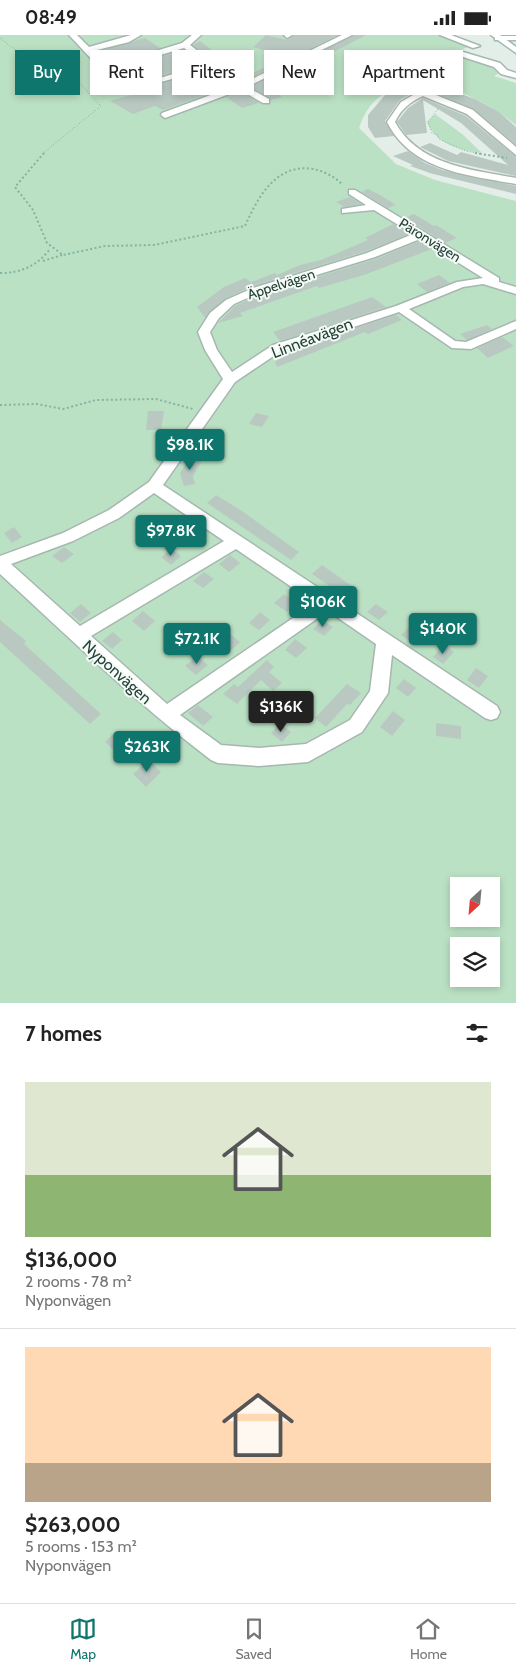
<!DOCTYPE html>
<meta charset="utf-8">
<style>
:root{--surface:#fff;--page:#f2f2f2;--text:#222;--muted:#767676;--line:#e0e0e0;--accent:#0f766e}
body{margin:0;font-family:Cabin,sans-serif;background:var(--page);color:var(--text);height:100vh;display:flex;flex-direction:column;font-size:19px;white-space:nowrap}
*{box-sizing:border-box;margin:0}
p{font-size:16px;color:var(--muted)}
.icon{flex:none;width:28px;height:28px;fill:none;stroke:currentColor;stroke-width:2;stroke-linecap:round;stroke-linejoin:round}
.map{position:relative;height:968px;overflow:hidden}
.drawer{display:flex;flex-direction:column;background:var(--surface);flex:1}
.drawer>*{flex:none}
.guide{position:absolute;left:15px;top:15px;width:486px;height:45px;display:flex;gap:10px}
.needle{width:32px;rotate:206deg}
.tools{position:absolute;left:450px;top:842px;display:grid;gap:10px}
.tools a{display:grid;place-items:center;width:50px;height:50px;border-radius:0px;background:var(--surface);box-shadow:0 2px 8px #0003;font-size:25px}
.price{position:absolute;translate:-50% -42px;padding:0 11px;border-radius:5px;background:var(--accent);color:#fff;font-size:16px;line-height:32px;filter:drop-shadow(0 1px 2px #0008)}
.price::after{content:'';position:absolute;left:50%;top:30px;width:15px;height:11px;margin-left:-8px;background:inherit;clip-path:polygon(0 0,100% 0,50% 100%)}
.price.selected{background:#222;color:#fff}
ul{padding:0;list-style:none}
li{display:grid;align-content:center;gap:10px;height:265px;padding:0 25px}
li+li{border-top:1px solid var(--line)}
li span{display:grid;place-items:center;height:155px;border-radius:0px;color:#555}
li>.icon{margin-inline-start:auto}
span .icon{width:90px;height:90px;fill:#fffc;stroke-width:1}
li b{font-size:21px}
h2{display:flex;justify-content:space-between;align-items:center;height:60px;padding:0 25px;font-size:21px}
.pill{padding:0 18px;border-radius:0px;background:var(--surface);box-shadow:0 2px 8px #0003;font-size:18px;line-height:45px}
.pill.selected{background:var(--accent);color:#fff}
.status{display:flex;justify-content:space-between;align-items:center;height:35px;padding:0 25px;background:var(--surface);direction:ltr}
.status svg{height:14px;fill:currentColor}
.menu{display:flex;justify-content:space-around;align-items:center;height:70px;border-top:1px solid var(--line);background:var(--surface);font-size:14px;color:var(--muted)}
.menu a{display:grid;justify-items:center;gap:2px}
.menu .selected{color:var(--accent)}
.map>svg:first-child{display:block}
.green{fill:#bbe1c4;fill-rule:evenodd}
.building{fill:#b9c9c2}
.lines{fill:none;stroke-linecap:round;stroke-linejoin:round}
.street-casing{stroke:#a6b7b0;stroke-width:3}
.secondary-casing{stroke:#a1bbb1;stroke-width:3}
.path-far1{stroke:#82b4a2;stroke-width:1;stroke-dasharray:1 2;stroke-linecap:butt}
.path{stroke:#82b4a2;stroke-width:2;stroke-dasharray:2 2.5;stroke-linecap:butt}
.street{fill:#fff;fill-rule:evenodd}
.secondary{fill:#fff;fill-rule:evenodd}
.labels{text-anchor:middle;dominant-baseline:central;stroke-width:4;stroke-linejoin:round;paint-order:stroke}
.far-street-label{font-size:14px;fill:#224137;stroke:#f5faf7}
.street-label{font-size:16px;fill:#224137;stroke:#f5faf7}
</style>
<div class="status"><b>08:49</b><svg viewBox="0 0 49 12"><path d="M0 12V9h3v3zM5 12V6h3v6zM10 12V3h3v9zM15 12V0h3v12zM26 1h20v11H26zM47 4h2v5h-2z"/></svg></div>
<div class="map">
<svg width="516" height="968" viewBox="0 0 516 968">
<rect width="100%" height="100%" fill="#e4eee9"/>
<g class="green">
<path d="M0,0H446L473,9L456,18L493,32L501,37L494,41L516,48V90C492,71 469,59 440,50L430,56L412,47C383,57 370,63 359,93L396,129L435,145L516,166V968H0ZM459,851H491V884H459ZM459,911H491V944H459Z"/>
<path d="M435,79L462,99L482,118C460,116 436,109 427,87Z"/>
</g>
<g class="building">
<path d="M266,0L287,5L294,0H338L242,47L193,10L200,6L245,41L286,23L253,12Z"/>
<path d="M354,0H366L268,52L282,62L271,65L251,52Z"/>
<path d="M145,3L160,13L108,29L97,17Z"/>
<path d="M184,15L201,28L130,50L114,36Z"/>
<path d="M210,35L231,50L163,75L155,71L133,79L110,66L138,58L136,56Z"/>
<path d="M396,42L433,56L442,52L475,64L499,77L516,92V110L474,74L426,54H419L400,65L385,86L394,101L375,103L368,92V80L385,60L401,53L393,48Z"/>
<path d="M240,57L259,68L242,73L226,62Z"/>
<path d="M423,63L466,81L516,122V141L448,126L420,112L430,108L457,120L461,117L508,130L461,88L423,65L427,98L406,100L397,87L408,73Z"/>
<path d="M408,116L425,128L442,135L516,151V159L433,139L410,131L413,130L393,121Z"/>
<path d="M368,154L380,160L396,170L388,173L362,157Z"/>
<path d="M350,162L361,169L344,172L336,167Z"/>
<path d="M414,179L434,191L436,190L457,203L445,208L405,183Z"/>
<path d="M393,189L409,199L366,216L252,251L225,264L205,283L197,272L224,252L245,243L251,247L275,238L277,240L300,230L321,225L368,205L365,203Z"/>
<path d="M420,206L432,214L364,240L319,253L317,251L240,278L243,281L218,288L235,271L262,259L376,224Z"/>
<path d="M439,240L450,248L427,257L417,249Z"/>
<path d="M372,262L386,272L280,306L273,297Z"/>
<path d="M396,280L402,285L368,299L365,297L277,332L275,327L298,312Z"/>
<path d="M487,290L492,294L467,305L460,299Z"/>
<path d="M502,302L514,311L488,323L477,313Z"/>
<path d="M148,376H164L161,395H146Z"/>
<path d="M256,378L269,381L262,392L249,389Z"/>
<path d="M191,421L203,424L193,441L195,449L184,451L180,438Z"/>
<path d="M216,460L242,476L299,517L291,525L207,468Z"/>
<path d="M14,492L22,502L12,508L4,498Z"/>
<path d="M64,512L74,519L62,528L52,521Z"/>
<path d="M172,514L181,521L171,530L161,522Z"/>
<path d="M230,520L240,528L229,537L219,529Z"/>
<path d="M322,530L359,556L350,565L341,559L312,539Z"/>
<path d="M204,537L214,544L203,553L193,546Z"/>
<path d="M284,559L296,568L287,577L274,568Z"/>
<path d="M81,569L91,578L80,587L70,578Z"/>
<path d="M376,569L388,577L379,585L367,577Z"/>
<path d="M143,576L155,586L144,596L132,586Z"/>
<path d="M260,577L270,585L259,595L249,588Z"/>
<path d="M0,585L26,606L24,609L101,679L90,689L0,607Z"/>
<path d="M322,585L333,592L324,601L313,594Z"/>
<path d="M410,591L421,599L413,608L401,600Z"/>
<path d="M113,597L122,605L112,614L102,606Z"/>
<path d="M229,598L240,607L229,617L218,608Z"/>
<path d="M295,604L307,613L296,623L285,615Z"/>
<path d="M444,610L454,617L443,629L433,622Z"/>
<path d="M197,621L208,630L196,640L185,631Z"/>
<path d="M267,625L274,632L269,637L282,648L273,656L261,645L237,669L223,659L234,649L238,652Z"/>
<path d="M476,633L488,641L479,653L467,645Z"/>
<path d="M404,644L416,653L408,662L396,653Z"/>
<path d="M347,649L361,658L350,670L347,669L326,692L315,683Z"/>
<path d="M198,670L213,682L203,691L188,678Z"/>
<path d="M393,676L405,685L392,701L380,692Z"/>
<path d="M280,688L291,697L282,707L271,698Z"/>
<path d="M436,688L461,691V704L436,701Z"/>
<path d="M115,697L127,708L117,718L105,707Z"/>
<path d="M149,725L161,737L146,752L133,739Z"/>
</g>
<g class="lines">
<defs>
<g id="street">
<path d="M69,0H77L89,12L131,0H141L129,7L93,16L107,31L182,8L192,0H201L190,10L242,49L342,0H352L247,52L269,64V68H263L240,55L165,83L161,80L162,78L235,51L210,33L123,58ZM184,13L205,29L128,53L110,35Z"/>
<path d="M284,0H292L287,3Z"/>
<path d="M440,0H451L480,11L473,13Z"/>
<path d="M498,1H516V5H495V1Z"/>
<path d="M463,17L500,28L507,35L516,38V43L501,39L494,32L460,21V17Z"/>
<path d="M420,56H426L473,75L516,112V120L467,79L423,61C410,67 401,74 395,87C418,130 472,135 516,143V149C467,140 412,136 387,87L401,67Z"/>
<path d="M349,155H355L499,243V247L516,252V259L483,249L463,252L409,274L455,306L466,307L516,286V294L471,314L452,313L399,277L281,316L235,347L163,450L497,671L500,677L497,683L491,685L485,683L392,620L388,658L362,697L308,727L259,731L218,728L211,725C136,668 69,602 0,539V521L63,498L109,475L149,447L223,344L205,315L198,297L210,278L226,265L253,253L367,218L413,199L374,175L342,178V174L366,170L349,159ZM420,204L483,243L457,247L396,271L273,310L232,337L217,315L210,297L219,283L234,269L261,257L375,222ZM154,458L224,506L80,591L11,529L73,506L119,483ZM236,514L315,568L167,669L91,601ZM328,576L376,609L370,656L350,685L306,709L259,713L221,710L180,680Z"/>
</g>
<path id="secondary" d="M491,0H500L516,12V18Z"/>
</defs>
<use href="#street" class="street-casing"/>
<use href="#secondary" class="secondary-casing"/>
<g class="path-far1">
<path d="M0,3L22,20L46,25L66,33L101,71L42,119"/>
<path d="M436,52L451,40L434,29L441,23L452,21"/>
<path d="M438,74L428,87L432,98L438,100L439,104L466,116L482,119"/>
</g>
<g class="path">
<path d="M44,118L15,152L33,175L47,208L63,220L105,211L154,210L245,191C258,162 276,128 313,134C324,136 335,142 343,150"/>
<path d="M475,118L507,123"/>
<path d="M43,226L62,220"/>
<path d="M0,238C21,238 37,231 50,214"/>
<path d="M0,370L37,369L63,374L96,365L156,364L193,374"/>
</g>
<use href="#street" class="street"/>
<use href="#secondary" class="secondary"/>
</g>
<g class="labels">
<g class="far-street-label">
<text transform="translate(430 205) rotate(32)">Päronvägen</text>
<text transform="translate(281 249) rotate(-18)">Äppelvägen</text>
</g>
<g class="street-label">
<text transform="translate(312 303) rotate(-21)">Linnéavägen</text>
<text transform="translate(117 637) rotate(42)">Nyponvägen</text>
</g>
</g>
</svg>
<div class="tools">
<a><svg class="needle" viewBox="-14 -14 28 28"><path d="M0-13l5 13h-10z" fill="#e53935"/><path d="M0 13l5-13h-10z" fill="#767676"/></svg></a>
<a><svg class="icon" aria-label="layers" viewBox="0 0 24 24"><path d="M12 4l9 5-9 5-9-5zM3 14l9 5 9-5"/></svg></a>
</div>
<b class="price" style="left:190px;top:436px">$98.1K</b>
<b class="price" style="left:171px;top:522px">$97.8K</b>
<b class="price" style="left:323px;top:593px">$106K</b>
<b class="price" style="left:443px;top:620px">$140K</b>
<b class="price" style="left:197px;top:630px">$72.1K</b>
<b class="price selected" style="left:281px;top:698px">$136K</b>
<b class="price" style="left:147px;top:738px">$263K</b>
<div class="guide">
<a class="pill selected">Buy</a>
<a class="pill">Rent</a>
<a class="pill">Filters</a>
<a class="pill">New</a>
<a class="pill">Apartment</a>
</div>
</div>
<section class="drawer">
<h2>7 homes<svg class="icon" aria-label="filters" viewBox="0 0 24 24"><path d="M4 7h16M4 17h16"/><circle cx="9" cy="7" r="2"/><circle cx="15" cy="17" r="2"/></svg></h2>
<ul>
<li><span style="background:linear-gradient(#dfe7d0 60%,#8fb573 0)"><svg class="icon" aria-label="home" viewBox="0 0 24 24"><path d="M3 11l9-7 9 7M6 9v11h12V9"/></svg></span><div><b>$136,000</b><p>2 rooms · 78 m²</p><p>Nyponvägen</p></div></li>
<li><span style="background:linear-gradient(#ffd9b3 75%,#b9a48a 0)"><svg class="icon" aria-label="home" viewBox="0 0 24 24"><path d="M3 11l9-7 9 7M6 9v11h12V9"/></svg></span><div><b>$263,000</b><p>5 rooms · 153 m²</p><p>Nyponvägen</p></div></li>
</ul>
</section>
<nav class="menu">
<a class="selected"><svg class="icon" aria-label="map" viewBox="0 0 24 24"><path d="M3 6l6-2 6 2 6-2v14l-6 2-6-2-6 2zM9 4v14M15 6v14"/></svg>Map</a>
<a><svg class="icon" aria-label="saved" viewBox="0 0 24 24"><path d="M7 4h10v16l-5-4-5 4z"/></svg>Saved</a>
<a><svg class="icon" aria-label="home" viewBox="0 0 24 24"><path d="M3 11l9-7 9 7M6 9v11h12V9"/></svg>Home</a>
</nav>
